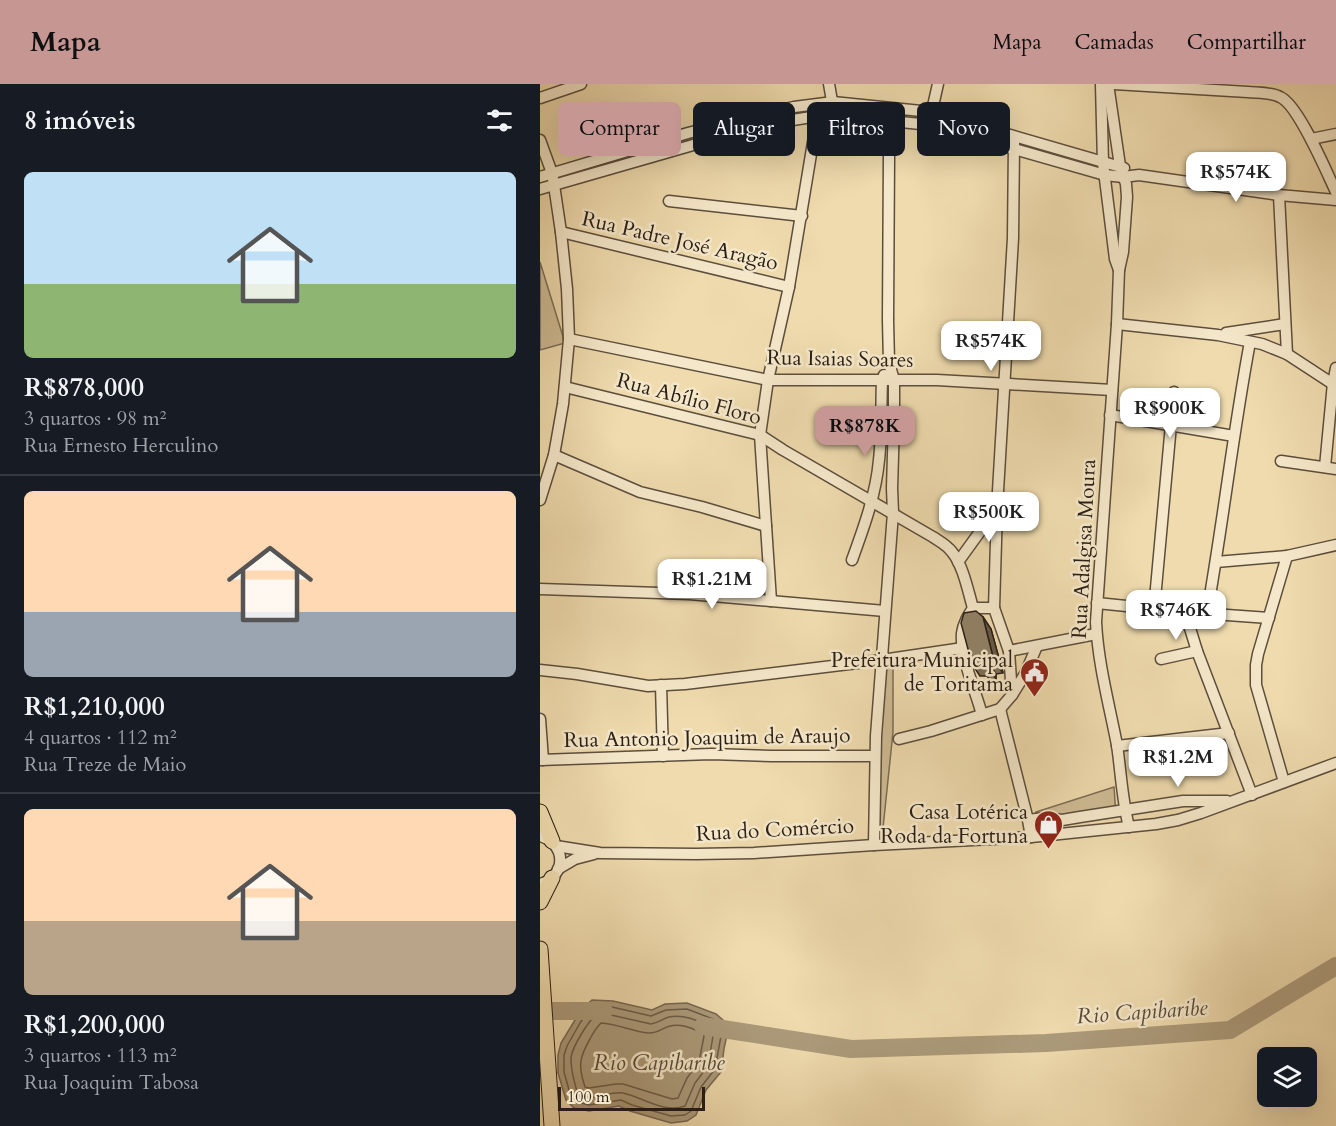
<!DOCTYPE html>
<html lang="pt">
<meta charset="utf-8">
<style>
:root{--surface:#171b24;--page:#20242c;--text:#f1f3f6;--muted:#9ea1a6;--line:#363941;--accent:#c59692}
body{margin:0;font-family:Cardo,serif;background:var(--page);color:var(--text);height:100vh;display:flex;flex-direction:column;font-size:22px;white-space:nowrap}
*{box-sizing:border-box;margin:0}
p{font-size:20px;color:var(--muted)}
.icon{flex:none;width:33px;height:33px;fill:none;stroke:currentColor;stroke-width:2;stroke-linecap:round;stroke-linejoin:round}
.map{position:relative;flex:1;overflow:hidden}
.details{display:flex;flex-direction:column;background:var(--surface);width:540px}
.details>*{flex:none}
.banner{position:absolute;left:18px;top:18px;width:570px;height:54px;display:flex;gap:12px}
.controls{position:absolute;left:717px;top:963px;display:grid;gap:12px}
.controls a{display:grid;place-items:center;width:60px;height:60px;border-radius:9px;background:var(--surface);box-shadow:0 6px 24px #0002;font-size:30px}
.scale{position:absolute;left:18px;bottom:15px;width:147px;box-sizing:border-box;padding-left:6px;border:3px solid #2b1f17;border-top:0;font-size:16px;line-height:21px;white-space:nowrap;color:#2b1f17;-webkit-text-stroke:4px #f5e8ca;paint-order:stroke}
.price{position:absolute;translate:-50% -51px;padding:0 14px;border-radius:12px;background:#fff;color:#222;font-size:20px;line-height:39px;filter:drop-shadow(0 2px 3px #0008)}
.price::after{content:'';position:absolute;left:50%;top:36px;width:18px;height:14px;margin-left:-9px;background:inherit;clip-path:polygon(0 0,100% 0,50% 100%)}
.price.active{background:var(--accent);color:#111}
ul{padding:0;list-style:none}
li{display:grid;align-content:center;gap:12px;height:318px;padding:0 24px}
li+li{border-top:2px solid var(--line)}
li span{display:grid;place-items:center;height:186px;border-radius:9px;color:#555}
li>.icon{margin-inline-start:auto}
span .icon{width:108px;height:108px;fill:#fffc;stroke-width:1}
li b{font-size:26px}
h2{display:flex;justify-content:space-between;align-items:center;height:72px;padding:0 24px;font-size:26px}
.pill{padding:0 21px;border-radius:9px;background:var(--surface);box-shadow:0 6px 24px #0002;font-size:21px;line-height:54px}
.pill.active{background:var(--accent);color:#111}
header{display:flex;align-items:center;gap:36px;box-sizing:border-box;height:84px;padding:0 30px;background:var(--accent);color:#111}
header strong{font-size:28px}
nav{display:flex;gap:33px;margin-inline-start:auto;font-size:21px}
main{display:flex;flex:1;min-height:0}
.map>svg:first-child{display:block}
.green{fill:#cebb94;stroke:#7c6d56;stroke-width:1.5}
.water{fill:#ac9b7b;stroke:#786953;stroke-width:1.5}
.lines{fill:none;stroke-linecap:round;stroke-linejoin:round}
.shore{stroke:#6c5d49;stroke-width:1.5}
.river{stroke:#ac9b7b;stroke-width:18}
.minor-casing{stroke:#5c4e3d;stroke-width:13}
.highway-casing{stroke:#2b1f17;stroke-width:17}
.minor{stroke:#f5e8ca;stroke-width:10}
.highway{stroke:#efdbae;stroke-width:15}
.wall{fill:#7d6f58;stroke:#2b1f17;stroke-width:1.5}
.shaded-wall{fill:#665a47;stroke:#2b1f17;stroke-width:1.5}
.building{fill:#918166;stroke:#2b1f17;stroke-width:1.5}
.labels{text-anchor:middle;dominant-baseline:central;stroke-width:5;stroke-linejoin:round;paint-order:stroke}
.street-label{font-size:21px;fill:#2b1f17;stroke:#f5e8ca}
.poi-label{font-size:21px;fill:#2b1f17;stroke:#f5e8ca;text-anchor:end}
.water-label{font-size:22px;font-style:italic;fill:#584a3a;stroke:#f5e8ca}
</style>
<header>
<strong>Mapa</strong>
<nav><a>Mapa</a><a>Camadas</a><a>Compartilhar</a></nav>
</header>
<main>
<section class="details">
<h2>8 imóveis<svg class="icon" aria-label="filters" viewBox="0 0 24 24"><path d="M4 7h16M4 17h16"/><circle cx="9" cy="7" r="2"/><circle cx="15" cy="17" r="2"/></svg></h2>
<ul>
<li><span style="background:linear-gradient(#bfe0f5 60%,#8fb573 0)"><svg class="icon" aria-label="home" viewBox="0 0 24 24"><path d="M3 11l9-7 9 7M6 9v11h12V9"/></svg></span><div><b>R$878,000</b><p>3 quartos · 98 m²</p><p>Rua Ernesto Herculino</p></div></li>
<li><span style="background:linear-gradient(#ffd9b3 65%,#9aa5b1 0)"><svg class="icon" aria-label="home" viewBox="0 0 24 24"><path d="M3 11l9-7 9 7M6 9v11h12V9"/></svg></span><div><b>R$1,210,000</b><p>4 quartos · 112 m²</p><p>Rua Treze de Maio</p></div></li>
<li><span style="background:linear-gradient(#ffd9b3 60%,#b9a48a 0)"><svg class="icon" aria-label="home" viewBox="0 0 24 24"><path d="M3 11l9-7 9 7M6 9v11h12V9"/></svg></span><div><b>R$1,200,000</b><p>3 quartos · 113 m²</p><p>Rua Joaquim Tabosa</p></div></li>
</ul>
</section>
<div class="map">
<svg width="796" height="1042" viewBox="0 0 796 1042">
<rect width="100%" height="100%" fill="#efdbae"/>
<filter id="stains"><feTurbulence type="fractalNoise" baseFrequency=".00333" numOctaves="4"/><feColorMatrix values="0 0 0 0 .2 0 0 0 0 .09 0 0 0 0 .02 0 0 0 .5 -.17"/></filter>
<radialGradient id="worn" r=".72"><stop offset=".6" stop-color="#630" stop-opacity="0"/><stop offset="1" stop-color="#630" stop-opacity=".3"/></radialGradient>
<g class="green">
<path d="M0,178L25,259L0,266Z"/>
<path d="M353,582V648L343,744H332L336,586Z"/>
<path d="M574,703L576,732L500,743L496,728Z"/>
</g>
<path class="water" d="M52,916L73,917L112,926L125,920L147,919L176,930L183,936L187,951L184,965L181,988L166,1006L156,1031L147,1037L131,1039L90,1027L79,1022L49,1027L34,1024L26,1016L18,989V971L21,959L35,936L42,925Z"/>
<g class="lines">
<g class="shore">
<path d="M55,923H72L111,932L126,926L147,925L173,935L177,939L181,952L175,985L161,1003L151,1027L145,1031L131,1032L92,1021L81,1016L49,1021L37,1018L31,1013L24,988V971L27,962L40,939L47,929Z"/>
<path d="M57,930L71,931L111,940C118,939 122,935 129,933C142,930 159,936 170,943L173,952L168,982L155,999L145,1022C125,1030 102,1013 83,1009C71,1006 46,1020 38,1009C36,1006 35,1000 34,996C32,989 31,981 31,973C33,962 48,937 57,930Z"/>
<path d="M61,939C77,940 92,947 108,949C117,950 122,944 130,942C142,939 153,945 163,949L164,952L159,978L147,994L138,1014L132,1015L83,1000H76L49,1004L45,1003C38,982 39,974 50,955C53,949 56,944 61,939Z"/>
</g>
<g class="river">
<path d="M0,927H64"/>
<path d="M163,942L311,965L506,959L690,946L796,882"/>
</g>
<defs>
<g id="minor">
<path d="M289,0L293,23"/>
<path d="M561,0L563,79L575,175L579,186"/>
<path d="M568,0L580,82L586,100L587,113L583,168L579,186L577,240L556,538C558,579 569,620 577,661C581,688 582,716 589,743"/>
<path d="M574,0L708,8C718,9 731,8 740,13C758,20 787,89 796,108"/>
<path d="M0,14L41,0"/>
<path d="M390,35L398,0"/>
<path d="M771,55L796,50"/>
<path d="M0,56L12,89L14,101L21,148L27,205L29,255L23,320L14,371L0,416"/>
<path d="M0,93L148,49L225,29L254,23L293,18L391,28L584,84"/>
<path d="M0,105L174,55L240,38L278,32H303L390,41L565,91L583,93L599,91L739,111L796,116"/>
<path d="M739,111L747,270"/>
<path d="M129,117L262,132"/>
<path d="M21,148L249,203"/>
<path d="M577,240L678,251L722,260L747,270L796,302"/>
<path d="M686,249L745,240"/>
<path d="M29,255L228,296H397L572,306"/>
<path d="M25,303L220,351L243,366L393,453C399,457 407,461 412,468C423,481 428,507 433,524C428,532 423,540 422,549C420,574 436,607 442,631"/>
<path d="M570,331L694,352"/>
<path d="M14,371L100,408L162,423L226,442"/>
<path d="M741,377L796,385"/>
<path d="M785,383L793,299L796,284"/>
<path d="M312,476C324,443 336,410 339,376C342,349 341,323 342,296L344,291"/>
<path d="M418,478L457,424"/>
<path d="M676,478L747,472L796,461"/>
<path d="M0,505L149,510L345,527"/>
<path d="M231,517L220,351L228,296L249,203L278,28"/>
<path d="M557,519L645,528L729,534"/>
<path d="M433,524H454L469,567L472,611"/>
<path d="M454,524L457,424L473,154L474,59"/>
<path d="M614,526L634,308"/>
<path d="M645,528L657,567L712,711"/>
<path d="M667,529C683,439 693,348 710,258"/>
<path d="M469,567L556,550"/>
<path d="M621,575L657,567"/>
<path d="M0,586L37,590L108,602L145,600L342,576L423,564"/>
<path d="M121,601L123,672"/>
<path d="M460,625L488,736L491,753"/>
<path d="M0,635L3,676"/>
<path d="M359,655L391,647L460,625L472,611L485,590L497,562"/>
<path d="M577,662L689,649"/>
<path d="M0,676L171,670L232,672H335"/>
<path d="M744,698L716,601V581L718,570L747,472"/>
<path d="M488,736L504,734L522,736L540,733L643,717H687"/>
<path d="M0,752C27,760 27,792 0,800"/>
<path d="M334,761L336,652L353,429L352,404L354,338V296L349,279L348,236L349,70L352,38"/>
<path d="M16,762L60,769L156,770L214,769L334,761L491,753L616,740L638,736L661,729L796,679"/>
<path d="M18,785L35,775L54,770"/>
</g>
<g id="highway">
<path d="M0,728L12,757"/>
<path d="M0,818L12,794"/>
<path d="M0,865L12,1042"/>
</g>
</defs>
<use href="#minor" class="minor-casing"/>
<use href="#highway" class="highway-casing"/>
<use href="#minor" class="minor"/>
<use href="#highway" class="highway"/>
</g>
<path class="wall" d="M443,533L451,545L463,589L456,590V595L451,597L447,592H440L432,580Z"/>
<g class="shaded-wall">
<path d="M443,533L451,545L463,589L454,577Z"/>
<path d="M448,578L456,590V595L447,583Z"/>
</g>
<path class="building" d="M436,527L443,533L454,577L448,578L447,583L442,585L439,580H432L421,539L424,529Z"/>
<defs>
<symbol id="civic-pin" viewBox="-11 -11 22 30"><path d="M0 17L-7.5 6A9.5 9.5 0 1 1 7.5 6Z" fill="#8f2418" stroke="#f5e8ca"/><path d="M-.6-6.5H3V-4.5H.6V-3L4-1V1h2V6H-6V1h2V-1L-.6-3ZM-1.2 2.5V6h2.4V2.5Z" fill="#fff"/></symbol>
<symbol id="shop-pin" viewBox="-11 -11 22 30"><path d="M0 17L-7.5 6A9.5 9.5 0 1 1 7.5 6Z" fill="#8f2418" stroke="#f5e8ca"/><path d="M-5-2.5h2.3a2.7 3.5 0 0 1 5.4 0H5L5.5 6h-11ZM-1.5-2.5h3a1.5 2.3 0 0 0-3 0Z" fill="#fff"/></symbol>
</defs>
<g fill-rule="evenodd">
<use href="#civic-pin" x="478" y="572" width="33" height="45"/>
<use href="#shop-pin" x="492" y="724" width="33" height="45"/>
</g>
<g class="labels">
<g class="street-label">
<text transform="translate(140 157) rotate(13)">Rua Padre José Aragão</text>
<text transform="translate(300 275) rotate(1)">Rua Isaias Soares</text>
<text transform="translate(149 315) rotate(15)">Rua Abílio Floro</text>
<text transform="translate(544 465) rotate(-87)">Rua Adalgisa Moura</text>
<text transform="translate(167 654) rotate(-1)">Rua Antonio Joaquim de Araujo</text>
<text transform="translate(235 746) rotate(-3)">Rua do Comércio</text>
</g>
<g class="poi-label">
<text x="473" y="576">Prefeitura Municipal<tspan x="473" dy="24">de Toritama</tspan></text>
<text x="488" y="728">Casa Lotérica<tspan x="488" dy="24">Roda da Fortuna</tspan></text>
</g>
<g class="water-label">
<text transform="translate(602 928) rotate(-4)">Rio Capibaribe</text>
<text x="119" y="979">Rio Capibaribe</text>
</g>
</g>
<rect width="100%" height="100%" filter="url(#stains)"/>
<rect width="100%" height="100%" fill="url(#worn)"/>
</svg>
<div class="controls">
<a><svg class="icon" aria-label="layers" viewBox="0 0 24 24"><path d="M12 4l9 5-9 5-9-5zM3 14l9 5 9-5"/></svg></a>
</div>
<div class="scale">100 m</div>
<b class="price" style="left:696px;top:119px">R$574K</b>
<b class="price" style="left:451px;top:288px">R$574K</b>
<b class="price" style="left:630px;top:355px">R$900K</b>
<b class="price active" style="left:325px;top:373px">R$878K</b>
<b class="price" style="left:449px;top:459px">R$500K</b>
<b class="price" style="left:172px;top:526px">R$1.21M</b>
<b class="price" style="left:636px;top:557px">R$746K</b>
<b class="price" style="left:638px;top:704px">R$1.2M</b>
<div class="banner">
<a class="pill active">Comprar</a>
<a class="pill">Alugar</a>
<a class="pill">Filtros</a>
<a class="pill">Novo</a>
</div>
</div>
</main>
